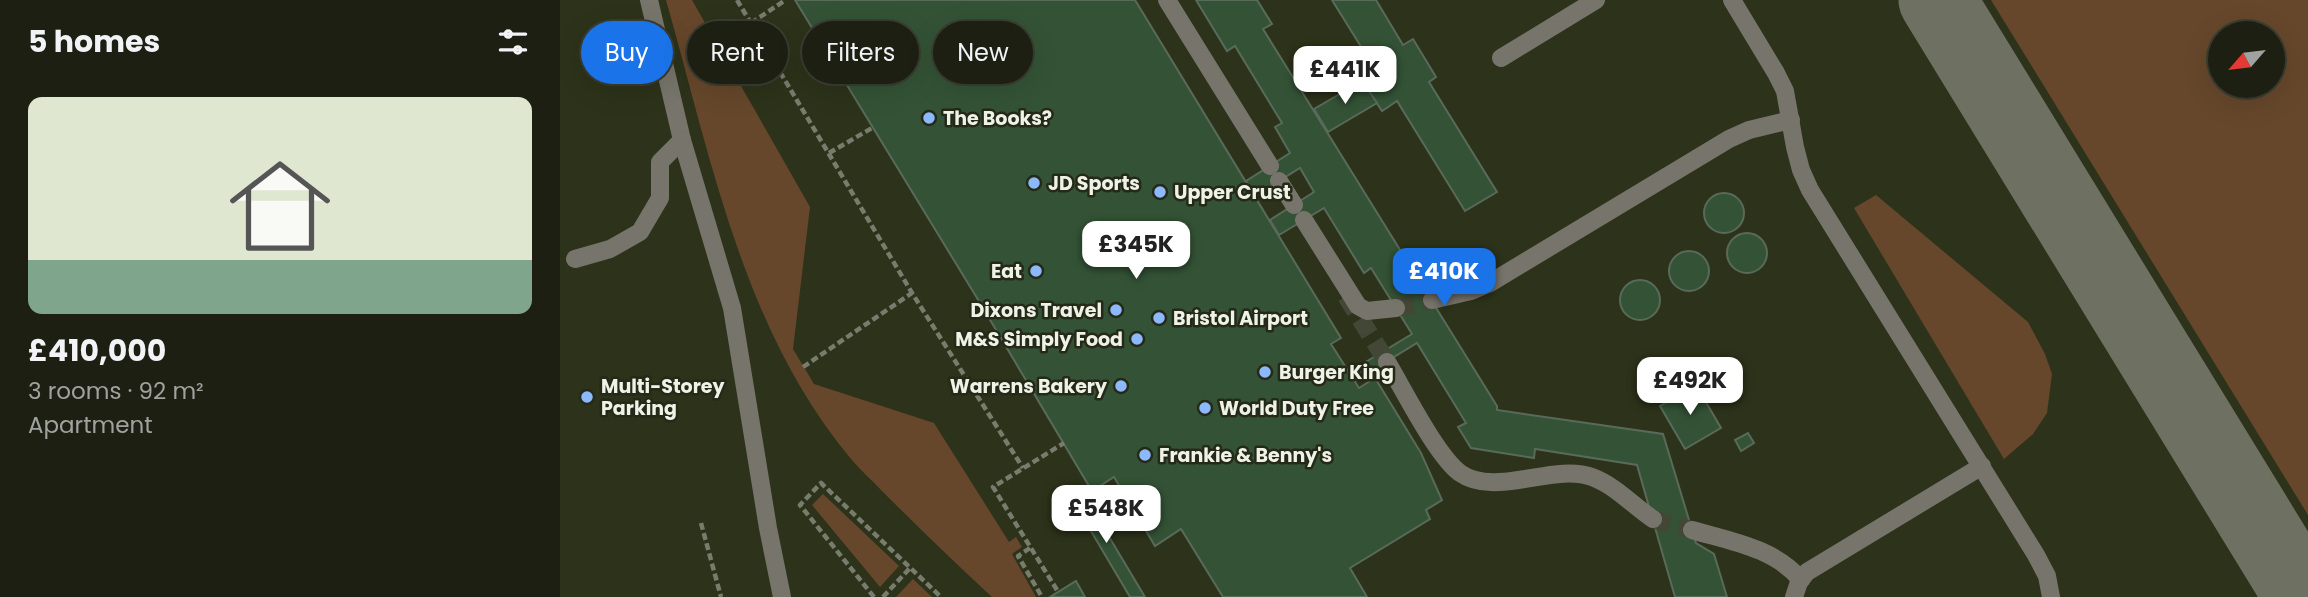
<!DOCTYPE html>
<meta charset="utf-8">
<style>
:root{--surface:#1c1f11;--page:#25271a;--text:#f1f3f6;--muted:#a0a29f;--line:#3a3d31;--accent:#1a73e8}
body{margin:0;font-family:Poppins,sans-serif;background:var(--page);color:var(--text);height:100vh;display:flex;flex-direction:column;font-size:26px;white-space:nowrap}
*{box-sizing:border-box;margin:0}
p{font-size:23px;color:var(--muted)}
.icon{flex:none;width:38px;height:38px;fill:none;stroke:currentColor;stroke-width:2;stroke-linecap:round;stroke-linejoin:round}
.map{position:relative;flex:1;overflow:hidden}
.details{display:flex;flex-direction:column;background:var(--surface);width:560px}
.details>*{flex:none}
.banner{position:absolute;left:21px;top:21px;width:665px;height:63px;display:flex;gap:14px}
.needle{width:46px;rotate:242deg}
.tools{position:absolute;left:1648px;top:21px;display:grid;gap:14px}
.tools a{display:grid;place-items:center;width:77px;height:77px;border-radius:50%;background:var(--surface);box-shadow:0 7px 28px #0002,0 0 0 2px var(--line);font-size:35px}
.price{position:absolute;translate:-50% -60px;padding:0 16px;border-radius:14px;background:#fff;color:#222;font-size:23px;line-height:46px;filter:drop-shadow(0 2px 4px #0008)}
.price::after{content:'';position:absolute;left:50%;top:42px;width:21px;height:16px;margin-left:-10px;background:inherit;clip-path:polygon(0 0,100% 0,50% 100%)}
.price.on{background:var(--accent);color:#fff}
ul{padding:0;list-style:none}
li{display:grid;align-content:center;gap:14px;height:371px;padding:0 28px}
li span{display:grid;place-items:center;height:217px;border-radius:14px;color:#555}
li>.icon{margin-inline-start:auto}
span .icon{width:126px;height:126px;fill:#fffc;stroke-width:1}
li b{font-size:30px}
h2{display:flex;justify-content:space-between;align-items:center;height:84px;padding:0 28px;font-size:30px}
.chip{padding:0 24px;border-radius:32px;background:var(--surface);box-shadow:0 7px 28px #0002,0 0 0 2px var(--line);font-size:24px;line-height:63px}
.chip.on{background:var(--accent);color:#fff}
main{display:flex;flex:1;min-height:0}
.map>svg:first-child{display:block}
.built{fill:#2d321a;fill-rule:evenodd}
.green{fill:#66472b;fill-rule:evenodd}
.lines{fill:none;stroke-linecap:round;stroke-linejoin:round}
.taxiway{stroke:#6e7162;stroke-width:77}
.building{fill:#345336;stroke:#596a5a;stroke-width:2}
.minor-tunnel{stroke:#434736;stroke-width:18;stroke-dasharray:18 9;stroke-linecap:butt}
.path{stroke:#787c6c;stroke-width:4.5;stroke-dasharray:7 3.5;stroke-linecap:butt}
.minor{stroke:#77746b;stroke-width:18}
.poi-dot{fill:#8cb9fc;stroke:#252917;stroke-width:2.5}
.labels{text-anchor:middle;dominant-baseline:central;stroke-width:5;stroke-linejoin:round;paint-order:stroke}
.poi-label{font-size:19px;font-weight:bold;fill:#eff2e6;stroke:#252917;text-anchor:start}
</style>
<main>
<section class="details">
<h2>5 homes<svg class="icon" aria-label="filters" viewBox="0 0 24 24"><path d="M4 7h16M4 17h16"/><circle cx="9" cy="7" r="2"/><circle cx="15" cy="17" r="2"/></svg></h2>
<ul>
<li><span style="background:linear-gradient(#dfe7d0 75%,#7fa58c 0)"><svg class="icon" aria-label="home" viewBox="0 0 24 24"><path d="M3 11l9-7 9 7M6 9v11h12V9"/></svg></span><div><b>£410,000</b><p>3 rooms · 92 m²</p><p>Apartment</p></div></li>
</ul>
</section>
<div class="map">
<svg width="1748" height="597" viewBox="0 0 1748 597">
<rect width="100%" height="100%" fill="#252917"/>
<path class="built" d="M0,0H1748V597H0ZM1661,33H1713V86H1661Z"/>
<g class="green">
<path d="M106,0H132L250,207L233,349L254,384L374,423L449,542L456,537L462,547L452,554L476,597H432C394,562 357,526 321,490C312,480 300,470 291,459C183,330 151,158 106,0Z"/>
<path d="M1431,0H1748V515ZM1661,33H1713V86H1661Z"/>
<path d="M1316,195L1468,322L1485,354L1492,374L1487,413L1473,434L1444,459L1294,208Z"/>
<path d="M263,494L339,566L320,587L252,505Z"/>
<path d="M353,579L372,597H336Z"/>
</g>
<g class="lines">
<path class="taxiway" d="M1377,0L1743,597"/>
</g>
<g class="building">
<path d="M235,0H575L781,338L771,344L799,388L815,378L861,453L882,500L866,510L870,519L790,568L807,597H663L621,529L595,546L554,477L532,491L417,298Z"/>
<path d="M636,0H697L712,24L703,29L937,406V410L1103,434L1136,543L1154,554L1167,597H1115L1077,465L975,449L974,458L911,448L898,427L906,423L857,343L795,381L789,372L852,334L811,268L804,273L764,208L719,235L710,220L754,192L740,168L695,196L686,181L730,153L715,127L722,123L675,46L667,51Z"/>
<path d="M772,0H816L843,45L853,39L876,77L869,82L937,192L905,211L837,101L822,111L799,76L813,66Z"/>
<path d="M802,81L817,103L768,132L754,109Z"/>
<circle cx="1164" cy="213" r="20"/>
<circle cx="1187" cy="253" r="20"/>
<circle cx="1129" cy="271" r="20"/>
<circle cx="1080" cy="300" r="20"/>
<path d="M1136,385L1161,428L1125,449L1100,406Z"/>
<path d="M1188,433L1194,443L1181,451L1175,440Z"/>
<path d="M519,488L545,530L585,597H570L509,494Z"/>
<path d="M516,581L525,597H490Z"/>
</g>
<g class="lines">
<g class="minor-tunnel">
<path d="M786,296L827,362"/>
<path d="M836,308L872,300"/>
<path d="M1093,519L1132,530"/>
</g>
<g class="path">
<path d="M177,0L352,293L463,468"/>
<path d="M191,23L224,1"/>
<path d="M269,153L312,128"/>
<path d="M243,367L352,293"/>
<path d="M141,523L161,597"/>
<path d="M545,530L574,511"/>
<path d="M470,548L458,556L482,597"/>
<path d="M497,590L433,487L504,443"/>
<path d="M314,597L240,505L261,483L381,597"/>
<path d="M323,597L350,568"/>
</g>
<g class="minor">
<path d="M89,0L122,140L172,308L208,528L222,597"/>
<path d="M607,0L710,166"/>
<path d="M1172,0L1216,73L1225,91L1235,147L1241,170L1250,190L1476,555L1487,576L1491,597"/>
<path d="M941,58L1036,0"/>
<path d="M719,181L734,205"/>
<path d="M744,220L798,306L807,311L836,308"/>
<path d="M15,259L50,249L80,232L100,198V162L122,140"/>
<path d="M872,300L911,291L930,283L1169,139L1189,130L1231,120"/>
<path d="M827,362C844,390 876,455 900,473C935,498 993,463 1032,477C1056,486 1072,505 1093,519"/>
<path d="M1132,530C1169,541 1215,548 1241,580"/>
<path d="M1234,597L1239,582L1247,572L1422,466"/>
</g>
</g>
<g class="poi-dot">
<circle cx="369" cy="118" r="7"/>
<circle cx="474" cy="183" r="7"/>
<circle cx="600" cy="192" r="7"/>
<circle cx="476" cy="271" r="7"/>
<circle cx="556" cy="310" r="7"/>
<circle cx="599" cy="318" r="7"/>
<circle cx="577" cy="339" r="7"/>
<circle cx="705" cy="372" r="7"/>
<circle cx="561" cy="386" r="7"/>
<circle cx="27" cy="397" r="7"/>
<circle cx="645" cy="408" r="7"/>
<circle cx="585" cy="455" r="7"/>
</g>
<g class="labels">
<g class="poi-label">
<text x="383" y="118">The Books?</text>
<text x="488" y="183">JD Sports</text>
<text x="614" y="192">Upper Crust</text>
<text x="462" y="271" text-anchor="end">Eat</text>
<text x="542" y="310" text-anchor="end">Dixons Travel</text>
<text x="613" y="318">Bristol Airport</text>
<text x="563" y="339" text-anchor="end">M&amp;S Simply Food</text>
<text x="719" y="372">Burger King</text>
<text x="41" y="386">Multi-Storey<tspan x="41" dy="22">Parking</tspan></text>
<text x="547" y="386" text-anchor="end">Warrens Bakery</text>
<text x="659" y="408">World Duty Free</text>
<text x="599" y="455">Frankie &amp; Benny's</text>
</g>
</g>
</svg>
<div class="tools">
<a><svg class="needle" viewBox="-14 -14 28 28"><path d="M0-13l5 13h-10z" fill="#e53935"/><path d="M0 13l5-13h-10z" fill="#a0a29f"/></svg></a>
</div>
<b class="price" style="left:785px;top:106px">£441K</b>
<b class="price" style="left:576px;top:281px">£345K</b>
<b class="price on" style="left:884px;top:308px">£410K</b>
<b class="price" style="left:1130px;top:417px">£492K</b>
<b class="price" style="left:546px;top:545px">£548K</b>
<div class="banner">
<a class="chip on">Buy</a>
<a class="chip">Rent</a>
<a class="chip">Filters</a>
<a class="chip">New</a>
</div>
</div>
</main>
